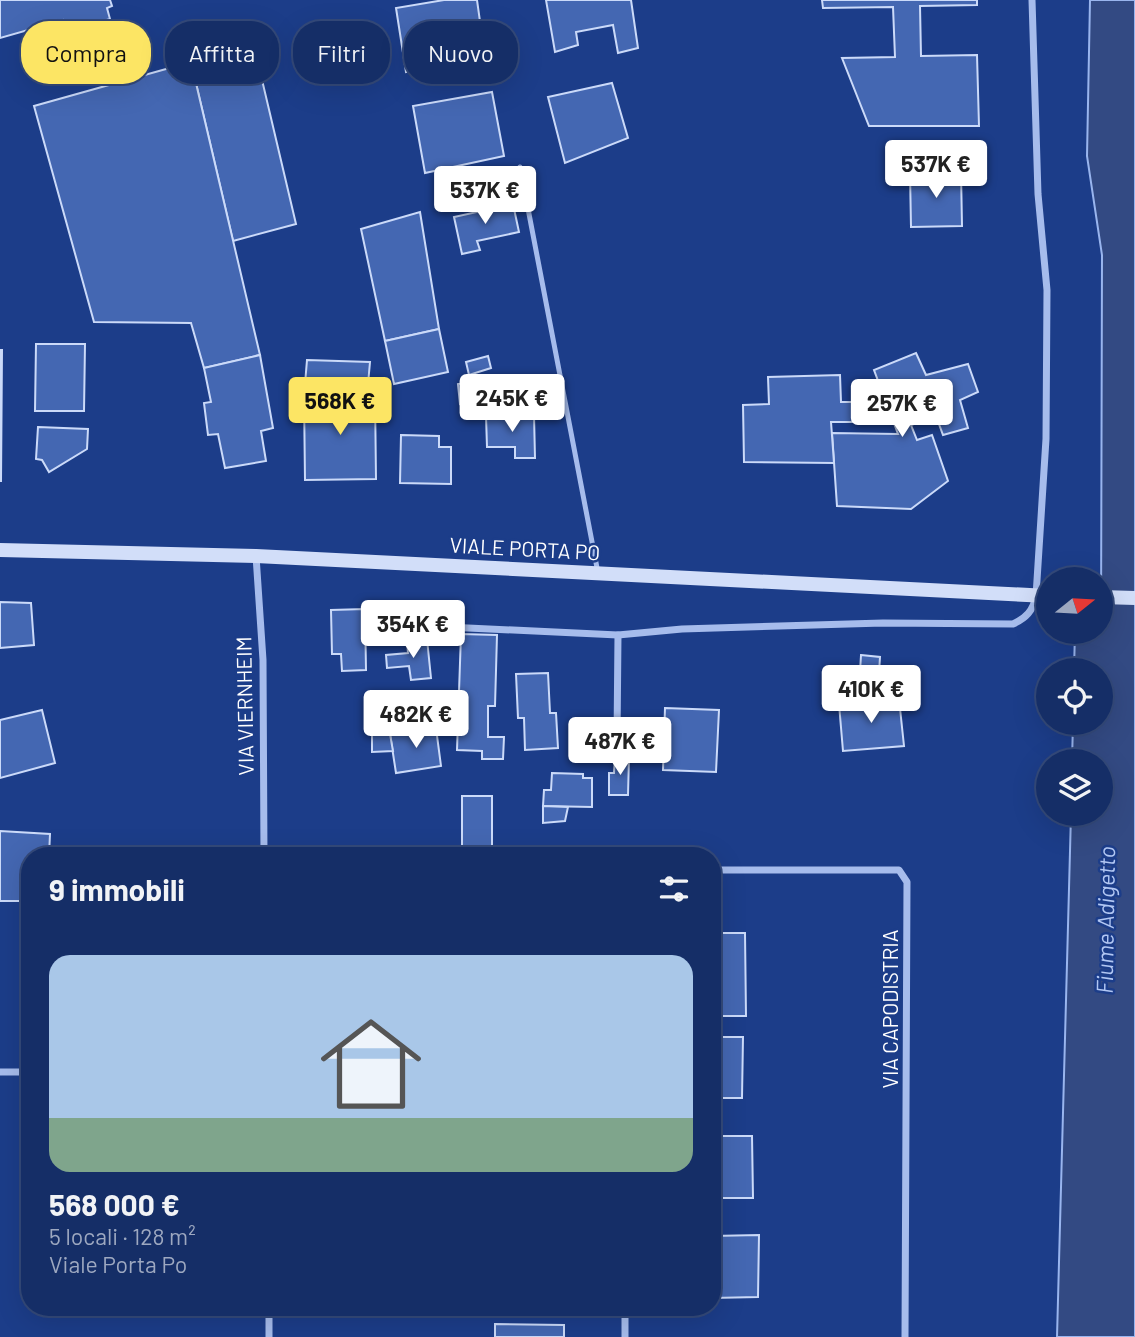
<!DOCTYPE html>
<html lang="it">
<meta charset="utf-8">
<style>
:root{--surface:#152e67;--page:#223a70;--text:#f1f3f6;--muted:#9da8c0;--line:#344a7b;--accent:#fce564}
body{margin:0;font-family:Barlow,sans-serif;background:var(--page);color:var(--text);height:100vh;display:flex;flex-direction:column;font-size:26px;white-space:nowrap}
*{box-sizing:border-box;margin:0}
p{font-size:23px;color:var(--muted)}
.icon{flex:none;width:38px;height:38px;fill:none;stroke:currentColor;stroke-width:2;stroke-linecap:round;stroke-linejoin:round}
.map{position:relative;flex:1;overflow:hidden}
.panel{position:absolute;left:21px;top:847px;width:700px;height:469px;display:flex;flex-direction:column;background:var(--surface);border-radius:28px;box-shadow:0 7px 28px #0002,0 0 0 2px var(--line)}
.panel>*{flex:none}
.guide{position:absolute;left:21px;top:21px;width:700px;height:63px;display:flex;gap:14px}
.needle{width:46px;rotate:72deg}
.tools{position:absolute;left:1036px;top:567px;display:grid;gap:14px}
.tools a{display:grid;place-items:center;width:77px;height:77px;border-radius:50%;background:var(--surface);box-shadow:0 7px 28px #0002,0 0 0 2px var(--line);font-size:35px}
.price{position:absolute;translate:-50% -60px;padding:0 16px;border-radius:7px;background:#fff;color:#222;font-size:23px;line-height:46px;filter:drop-shadow(0 2px 4px #0008)}
.price::after{content:'';position:absolute;left:50%;top:42px;width:21px;height:16px;margin-left:-10px;background:inherit;clip-path:polygon(0 0,100% 0,50% 100%)}
.price.active{background:var(--accent);color:#111}
ul{padding:0;list-style:none}
li{display:grid;align-content:center;gap:14px;height:371px;padding:0 28px}
li span{display:grid;place-items:center;height:217px;border-radius:21px;color:#555}
li>.icon{margin-inline-start:auto}
span .icon{width:126px;height:126px;fill:#fffc;stroke-width:1}
li b{font-size:30px}
h2{display:flex;justify-content:space-between;align-items:center;height:84px;padding:0 28px;font-size:30px}
.tag{padding:0 24px;border-radius:28px;background:var(--surface);box-shadow:0 7px 28px #0002,0 0 0 2px var(--line);font-size:24px;line-height:63px}
.tag.active{background:var(--accent);color:#111}
.map>svg:first-child{display:block}
.water{fill:#334a83;stroke:#99b5ee;stroke-width:2}
.building{fill:#4467b2;stroke:#cbdaf9;stroke-width:2}
.lines{fill:none;stroke-linecap:round;stroke-linejoin:round}
.service{stroke:#a6bcec;stroke-width:5}
.minor{stroke:#a6bcec;stroke-width:7}
.secondary{stroke:#d2def9;stroke-width:14}
.labels{text-anchor:middle;dominant-baseline:central;stroke-width:5;stroke-linejoin:round;paint-order:stroke}
.street-label{font-size:21px;fill:#fff;stroke:#1c3d89}
.water-label{font-size:23px;font-style:italic;fill:#b2c7f3;stroke:#1c3d89}
</style>
<div class="map">
<svg width="1135" height="1337" viewBox="0 0 1135 1337">
<rect width="100%" height="100%" fill="#1c3d89"/>
<path class="water" d="M1090,0H1135V1337H1057L1071,814H1101V761H1072L1073,723H1101V670H1074L1075,632H1101L1102,255L1087,156Z"/>
<g class="building">
<path d="M0,0H110L112,6L107,8L110,19L66,32L63,20L0,38Z"/>
<path d="M444,0H477L485,57L406,72L396,8Z"/>
<path d="M546,0H631L638,48L618,53L613,25L576,32L578,45L555,52Z"/>
<path d="M822,0H977V5L920,6L921,56L977,55L979,126H869L842,58L895,57L893,7L823,8Z"/>
<path d="M254,46L296,224L233,241L191,62Z"/>
<path d="M191,62L260,355L204,368L191,323L94,322L34,106Z"/>
<path d="M612,83L628,138L565,163L548,97Z"/>
<path d="M492,92L504,156L425,173L413,106Z"/>
<path d="M961,172L962,226L911,227L910,173Z"/>
<path d="M513,204L519,232L477,241L480,250L462,254L454,217Z"/>
<path d="M420,212L439,329L385,341L361,229Z"/>
<path d="M439,329L448,372L394,384L385,341Z"/>
<path d="M36,344H85L84,411H35Z"/>
<path d="M0,350H2L1,481H0Z"/>
<path d="M916,353L926,375L968,364L978,392L960,400L968,428L943,435L936,416L911,425L917,440L932,435L948,481L911,509L837,506L832,433L898,434L874,370Z"/>
<path d="M260,355L273,428L261,431L266,461L225,468L218,434L208,435L204,403L211,402L204,368Z"/>
<path d="M488,356L491,368L469,375L466,362Z"/>
<path d="M307,360L370,362L367,395L304,396Z"/>
<path d="M840,375L841,402H853V422H831L834,463L744,462L743,405L769,404L768,377Z"/>
<path d="M487,380L490,400L460,404L458,384Z"/>
<path d="M375,394L376,479L305,480L304,396Z"/>
<path d="M534,415L535,458H515V447H487L486,416Z"/>
<path d="M38,427L88,429L87,449L49,472L42,460L36,459Z"/>
<path d="M401,435L439,436V447H451V484L400,483Z"/>
<path d="M0,602L31,603L34,645L0,648Z"/>
<path d="M365,609L366,670L342,671L341,654H332L331,610Z"/>
<path d="M461,634L497,635L495,706H488V737H504L503,759H482V751L457,750Z"/>
<path d="M427,639L431,678L411,680L409,666L387,668L386,655L408,653L407,641Z"/>
<path d="M861,655L880,657L879,673L860,672Z"/>
<path d="M548,673L550,713H556L558,748L525,750L524,718H518L516,674Z"/>
<path d="M899,699L904,746L843,751L839,704Z"/>
<path d="M665,708L719,710L716,772L663,770Z"/>
<path d="M42,710L55,763L0,778V720Z"/>
<path d="M436,728L441,766L396,773L390,734Z"/>
<path d="M390,734L393,751L372,752V735Z"/>
<path d="M615,756L629,757L628,795H609V773H614Z"/>
<path d="M552,773L583,774V778H592V807L543,806L544,790H551Z"/>
<rect x="462" y="796" width="30" height="54"/>
<path d="M543,806L568,807L565,821L543,823Z"/>
<path d="M0,831L50,834L49,856H30V901H0Z"/>
<path d="M712,933H745L746,1016H712Z"/>
<path d="M712,1037H743L742,1098H712Z"/>
<path d="M712,1136H752L753,1198H712Z"/>
<path d="M759,1235L758,1297L712,1298V1236Z"/>
<path d="M495,1324L564,1325V1337H495Z"/>
</g>
<g class="lines">
<path class="service" d="M520,167L598,573"/>
<g class="minor">
<path d="M256,556L263,660L264,856"/>
<path d="M447,627L618,635L682,629L883,623L1013,624C1026,618 1033,611 1036,596L1046,439L1047,290L1038,194L1032,0"/>
<path d="M617,739L618,635"/>
<path d="M712,870H899L907,882L905,1337"/>
<path d="M0,1072H30"/>
<path d="M269,1307V1337"/>
<path d="M625,1307V1337"/>
</g>
<g class="secondary">
<path d="M0,550L256,556L1048,596"/>
<path d="M1101,597L1135,598"/>
</g>
</g>
<g class="labels">
<g class="street-label">
<text transform="translate(525 548) rotate(3)">VIALE PORTA PO</text>
<text transform="translate(244 706) rotate(-91)">VIA VIERNHEIM</text>
<text transform="translate(889 1009) rotate(-90)">VIA CAPODISTRIA</text>
</g>
<g class="water-label">
<text transform="translate(1105 920) rotate(-89)">Fiume Adigetto</text>
</g>
</g>
</svg>
<div class="tools">
<a><svg class="needle" viewBox="-14 -14 28 28"><path d="M0-13l5 13h-10z" fill="#e53935"/><path d="M0 13l5-13h-10z" fill="#9da8c0"/></svg></a>
<a><svg class="icon" aria-label="locate" viewBox="0 0 24 24"><circle cx="12" cy="12" r="6"/><path d="M12 2v4M12 18v4M2 12h4M18 12h4"/></svg></a>
<a><svg class="icon" aria-label="layers" viewBox="0 0 24 24"><path d="M12 4l9 5-9 5-9-5zM3 14l9 5 9-5"/></svg></a>
</div>
<b class="price" style="left:936px;top:200px">537K €</b>
<b class="price" style="left:485px;top:226px">537K €</b>
<b class="price" style="left:512px;top:434px">245K €</b>
<b class="price active" style="left:340px;top:437px">568K €</b>
<b class="price" style="left:902px;top:439px">257K €</b>
<b class="price" style="left:413px;top:660px">354K €</b>
<b class="price" style="left:871px;top:725px">410K €</b>
<b class="price" style="left:416px;top:750px">482K €</b>
<b class="price" style="left:620px;top:777px">487K €</b>
<div class="guide">
<a class="tag active">Compra</a>
<a class="tag">Affitta</a>
<a class="tag">Filtri</a>
<a class="tag">Nuovo</a>
</div>
<section class="panel">
<h2>9 immobili<svg class="icon" aria-label="filters" viewBox="0 0 24 24"><path d="M4 7h16M4 17h16"/><circle cx="9" cy="7" r="2"/><circle cx="15" cy="17" r="2"/></svg></h2>
<ul>
<li><span style="background:linear-gradient(#a9c7e8 75%,#7fa58c 0)"><svg class="icon" aria-label="home" viewBox="0 0 24 24"><path d="M3 11l9-7 9 7M6 9v11h12V9"/></svg></span><div><b>568 000 €</b><p>5 locali · 128 m²</p><p>Viale Porta Po</p></div></li>
</ul>
</section>
</div>
